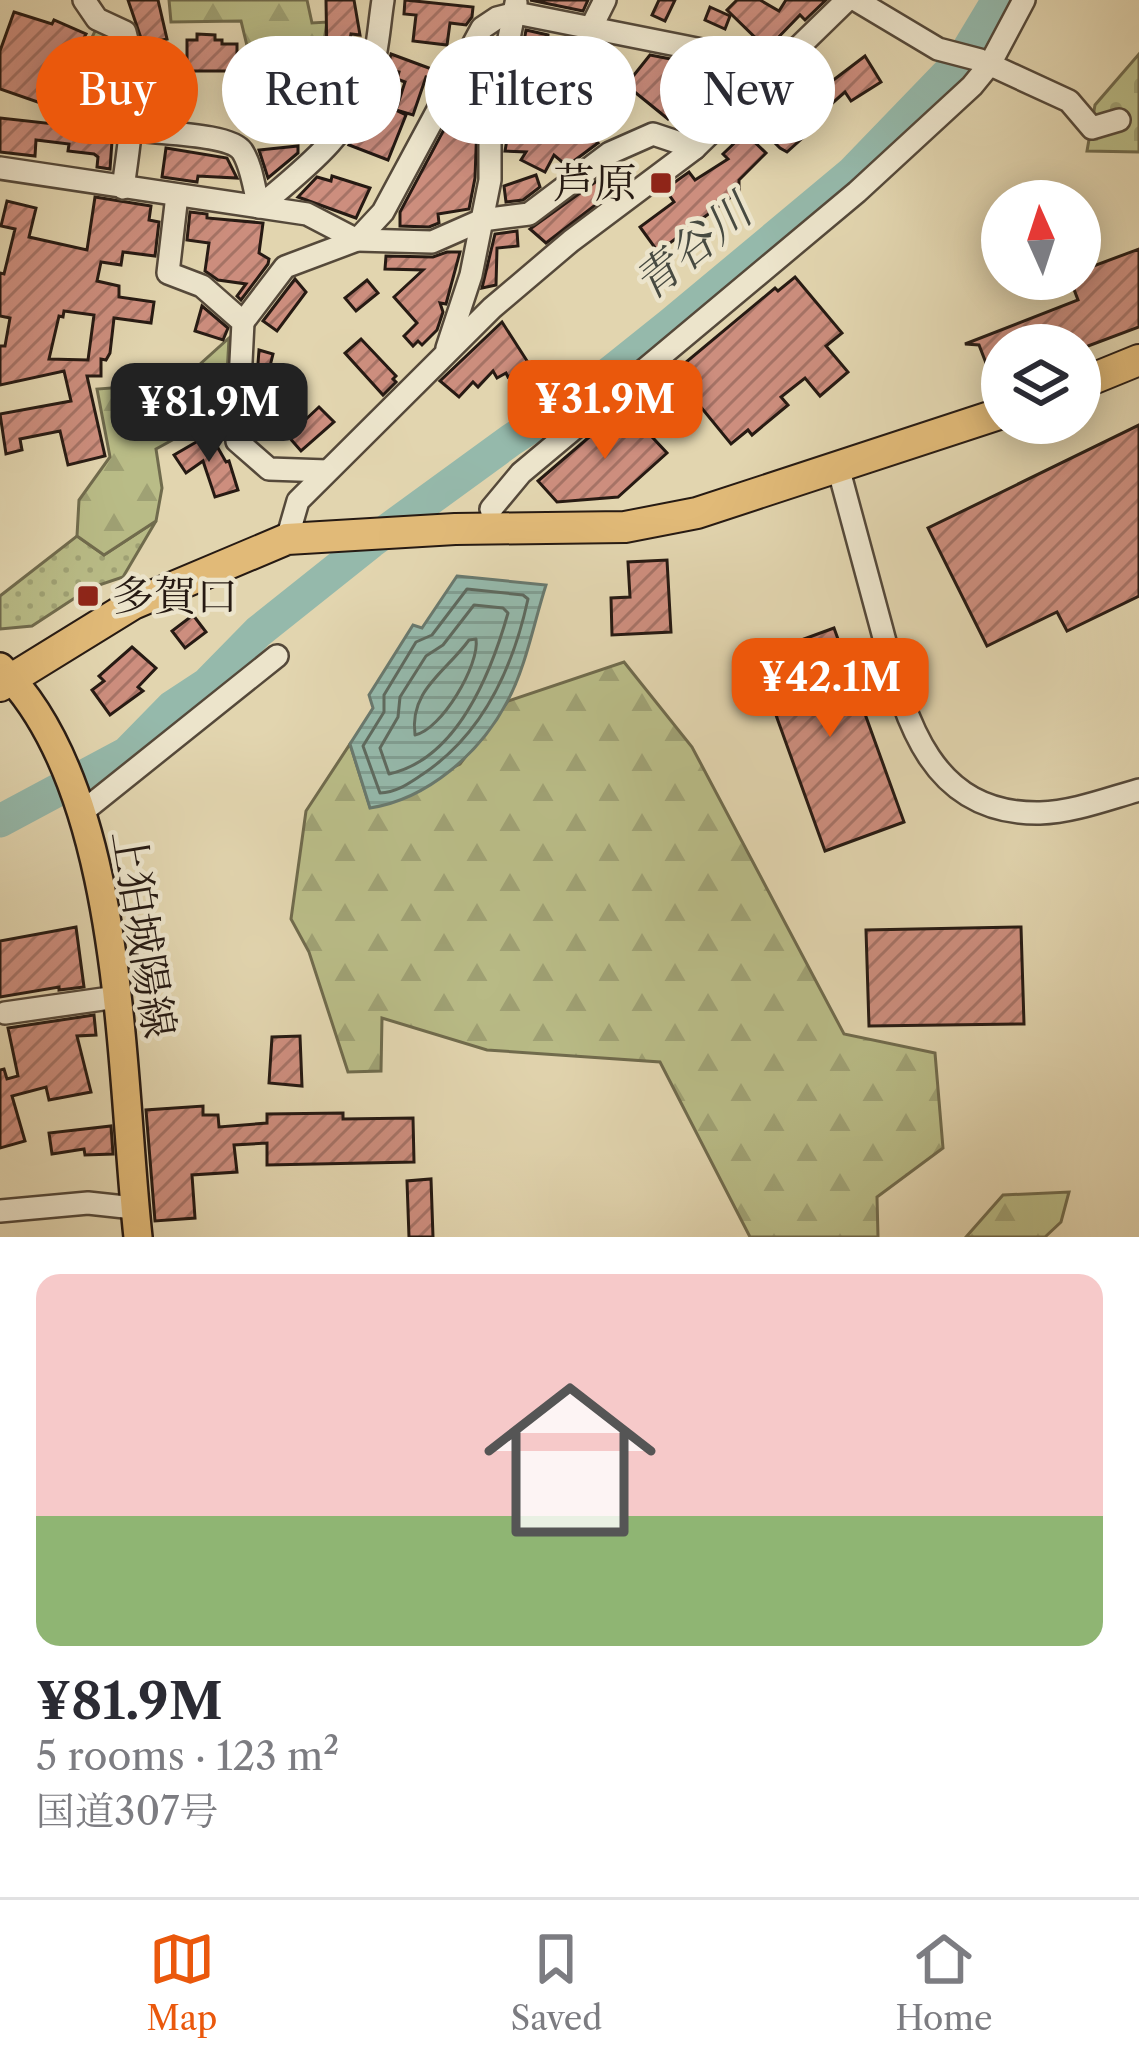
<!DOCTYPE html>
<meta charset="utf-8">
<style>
:root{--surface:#fff;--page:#f2f2f3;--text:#2b2b33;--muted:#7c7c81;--line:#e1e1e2;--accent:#ea580c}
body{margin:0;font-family:"Libre Caslon Text","Noto Serif JP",serif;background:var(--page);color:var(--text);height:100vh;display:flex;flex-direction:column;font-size:45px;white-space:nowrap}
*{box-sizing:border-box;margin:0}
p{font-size:39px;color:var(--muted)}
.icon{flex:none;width:66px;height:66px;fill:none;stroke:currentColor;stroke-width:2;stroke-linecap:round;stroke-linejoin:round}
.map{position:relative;height:1237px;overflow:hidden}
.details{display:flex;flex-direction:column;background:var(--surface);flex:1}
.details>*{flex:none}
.hud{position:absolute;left:36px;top:36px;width:1068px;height:108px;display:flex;gap:24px}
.needle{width:78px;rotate:357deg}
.fabs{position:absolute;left:981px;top:180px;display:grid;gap:24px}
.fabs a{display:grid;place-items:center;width:120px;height:120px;border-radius:50%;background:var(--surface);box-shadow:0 6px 30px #0003;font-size:60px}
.price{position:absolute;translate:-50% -102px;padding:0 27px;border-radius:24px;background:var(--accent);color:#fff;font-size:39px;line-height:78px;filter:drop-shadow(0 3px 6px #0008)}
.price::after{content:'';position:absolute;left:50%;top:72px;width:36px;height:27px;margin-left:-18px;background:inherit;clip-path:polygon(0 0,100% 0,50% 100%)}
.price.on{background:#222;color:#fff}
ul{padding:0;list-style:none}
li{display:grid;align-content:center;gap:24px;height:636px;padding:0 36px}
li+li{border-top:3px solid var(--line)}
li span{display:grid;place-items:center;height:372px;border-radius:24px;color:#555}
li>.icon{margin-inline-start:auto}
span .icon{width:216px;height:216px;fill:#fffc;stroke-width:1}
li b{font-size:51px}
.pill{padding:0 42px;border-radius:54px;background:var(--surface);box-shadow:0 6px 30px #0003;font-size:42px;line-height:108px}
.pill.on{background:var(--accent);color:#fff}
.tab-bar{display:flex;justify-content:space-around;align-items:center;height:168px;border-top:3px solid var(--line);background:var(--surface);font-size:33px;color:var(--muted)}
.tab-bar a{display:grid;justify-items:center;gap:6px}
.tab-bar .on{color:var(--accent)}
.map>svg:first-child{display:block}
.green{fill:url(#green-dots);stroke:#706b4d;stroke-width:3}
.forest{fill:url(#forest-firs);stroke:#706b4d;stroke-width:3}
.cemetery{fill:url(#cemetery-stones);stroke:#706b4d;stroke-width:3}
.water{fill:url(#water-rules);stroke:#69796e;stroke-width:3}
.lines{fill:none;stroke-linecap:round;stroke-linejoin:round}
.shore{stroke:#5e6a5f;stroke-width:3}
.river{stroke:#95b9ab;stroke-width:33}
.building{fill:url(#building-hatch);stroke:#261a13;stroke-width:3;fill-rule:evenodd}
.minor-casing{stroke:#55493a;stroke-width:26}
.major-casing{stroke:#261a13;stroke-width:32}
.highway-casing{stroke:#261a13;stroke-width:34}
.minor{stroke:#ece4cb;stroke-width:21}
.major{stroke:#e1ba78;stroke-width:27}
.highway{stroke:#e1ba78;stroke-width:30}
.poi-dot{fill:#8f2418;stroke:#ece4cb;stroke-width:4.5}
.labels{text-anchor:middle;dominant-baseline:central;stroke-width:9;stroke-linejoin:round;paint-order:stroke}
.poi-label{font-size:42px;fill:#261a13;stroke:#ece4cb;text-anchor:end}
.street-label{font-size:42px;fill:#261a13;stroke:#ece4cb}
.water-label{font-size:45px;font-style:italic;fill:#474a41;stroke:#ece4cb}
</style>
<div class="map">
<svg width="1139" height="1237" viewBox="0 0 1139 1237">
<defs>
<pattern id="green-dots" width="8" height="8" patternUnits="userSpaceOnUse" patternTransform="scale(3)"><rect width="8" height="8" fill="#b9bc87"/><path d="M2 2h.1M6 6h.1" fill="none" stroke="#9fa174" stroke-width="1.8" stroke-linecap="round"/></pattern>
<pattern id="forest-firs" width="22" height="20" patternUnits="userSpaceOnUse" patternTransform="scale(3)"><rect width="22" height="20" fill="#b9bc87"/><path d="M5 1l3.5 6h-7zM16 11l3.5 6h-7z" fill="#9fa174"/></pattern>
<pattern id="cemetery-stones" width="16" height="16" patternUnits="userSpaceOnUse" patternTransform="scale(3)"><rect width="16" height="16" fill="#b9bc87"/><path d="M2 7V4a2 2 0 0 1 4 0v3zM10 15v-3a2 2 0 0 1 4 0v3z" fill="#9fa174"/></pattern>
<pattern id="water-rules" width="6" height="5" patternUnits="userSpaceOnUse" patternTransform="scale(3)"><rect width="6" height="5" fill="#95b9ab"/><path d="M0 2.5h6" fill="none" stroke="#809e92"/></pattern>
<pattern id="building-hatch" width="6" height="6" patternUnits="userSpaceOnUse" patternTransform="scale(3)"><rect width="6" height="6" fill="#cd8e7e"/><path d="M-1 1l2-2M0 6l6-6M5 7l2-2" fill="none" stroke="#a67366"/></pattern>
</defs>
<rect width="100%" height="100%" fill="#e2d5af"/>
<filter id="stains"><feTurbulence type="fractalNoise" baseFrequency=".00167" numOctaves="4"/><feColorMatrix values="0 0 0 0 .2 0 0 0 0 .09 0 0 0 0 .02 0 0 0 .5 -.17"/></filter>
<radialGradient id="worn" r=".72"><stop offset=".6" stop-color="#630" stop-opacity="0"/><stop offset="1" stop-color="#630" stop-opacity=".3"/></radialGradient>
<g class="green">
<path d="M96,29L118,37L125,73L81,60Z"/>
<path d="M156,521L123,577L90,588L32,626L0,629V596L77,536L104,555Z"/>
</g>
<g class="forest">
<path d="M169,0H307L312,23L327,22L321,61L248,50L241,21L171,22Z"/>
<path d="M229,338L225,411L156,449L162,488L156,521L104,555L77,536L79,500L110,457L97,389L179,383Z"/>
<path d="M624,662L692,747L844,1034L935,1053L943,1148L877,1197L878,1237H750L660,1062L487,1050L382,1018L381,1071L348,1072L309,952L291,919L306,811L350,744L370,807L460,764L508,701Z"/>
<path d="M1069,1192L1061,1222L1045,1237H966L1003,1195Z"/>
</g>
<path class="cemetery" d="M1139,54V152L1087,151L1095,105Z"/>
<path class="water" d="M457,576L546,585C534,622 526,667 507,702C480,753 428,799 370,808L350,744L373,708L369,695L413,625L422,628Z"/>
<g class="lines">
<g class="shore">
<path d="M467,589L523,595L528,599C513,668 483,734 423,774C409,783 398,792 380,793L363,746L384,712V695L416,642L432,635Z"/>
<path d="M474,605L503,608L508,613C491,673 457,759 389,774L380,748L398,717L400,697L426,656L443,645Z"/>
<path d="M476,639C480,665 441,730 415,735C409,690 446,672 469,640Z"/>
</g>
<path class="river" d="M0,821L127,753L172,707L207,684L258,632L371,542L511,440L591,388L671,324L852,173L963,58L998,0"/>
</g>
<g class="building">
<path d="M128,0H158L167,39L143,44Z"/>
<path d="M326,0H354L360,35L351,34L350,39L362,43L357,66H348V61H327Z"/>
<path d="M405,0L473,7L472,17L466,25L450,23L447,45L413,41L416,15L404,14Z"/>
<path d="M530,0H588L583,11Z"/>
<path d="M659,0H675L665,21L652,15Z"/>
<path d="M737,0H760L779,11L786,0H826L805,20L800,15L767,49L727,10Z"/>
<path d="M710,7L730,16L725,29L705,20Z"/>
<path d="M14,12L52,24L54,20L86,34L73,58L117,71L110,169L97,167L98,157L94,154L68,151L69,144L36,140L35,156L0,152V118L99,129L101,124L0,89V51Z"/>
<path d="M526,30L548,35L547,50L533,52L526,126L588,61L573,52L579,41L604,46L555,131L568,139L594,104L609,117L591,136L598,143L567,166L554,155L545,172L521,160L526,152L505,151Z"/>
<path d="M197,34L215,35V40H222V44H237V71H187V40H197Z"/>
<path d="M391,54L437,71L435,79L426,77L413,115L396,110L405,82L397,79L399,72L387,70Z"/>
<path d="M650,55L686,62L726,97L706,116L689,102L668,119L626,85Z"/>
<path d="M865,56L881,82L851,101L845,92L805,127L809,132L787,152L780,148L771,139L798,114L794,110Z"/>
<path d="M264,61L293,66L289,91L311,90L313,121L293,123V116L254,118Z"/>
<path d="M147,75H175L174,118L147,114Z"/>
<path d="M376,101L406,115L388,160L349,145Z"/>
<path d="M449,120L469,131V122L477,123L475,178L469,209L438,214L439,223L429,227L400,226V212Z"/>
<path d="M745,133L766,153L739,180V191L658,252L640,227L674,202L665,189L689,172L695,180L728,159L723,154Z"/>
<path d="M298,146V153L268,178L259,150Z"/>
<path d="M166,148L227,158L237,178L198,176L197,182L162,177Z"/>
<path d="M612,170L624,183L546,243L530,229Z"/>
<path d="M536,175L540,187L523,200L506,202L504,186Z"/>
<path d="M332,176L370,188L356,218L298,197L317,177L331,181Z"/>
<path d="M95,197L151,206L149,220L159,222L155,256L123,252L121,265L101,262L97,281L119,286V297L154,302L151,323L114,318L110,353L106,360L101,359V376H87L105,456L68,465L60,431L20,439L22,450L6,454L0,414L71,401L64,371L0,385V346H5L10,318L0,316V273L4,274L15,229L1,226L7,201L36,208L29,237L87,250ZM64,311L94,315L88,360L49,359L59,316L63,317Z"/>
<path d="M190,212L207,214V218L263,223L259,253L269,259L268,264L241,300L237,296L246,284L218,280L205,271L209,243L187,240Z"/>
<path d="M517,231L518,246L497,248L496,285L482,288L495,234Z"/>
<path d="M1139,249V327L1080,349V345H1002V394H998L979,345L965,344L1078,300L1070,279H1080V271Z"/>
<path d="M447,252H460L446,304L440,303L443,312L437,330L422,345L418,341L413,346L404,336L417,323L394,297L423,270L385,269L386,256L433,257Z"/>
<path d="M795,277L842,333L826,346L848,372L820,396L805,378L781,397L788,405L752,435L748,430L731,444L673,373L775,288L778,291Z"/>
<path d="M295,279L306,292L277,331L263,321Z"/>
<path d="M367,280L378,293L356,311L345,298Z"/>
<path d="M202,306L228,328L223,340L195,331Z"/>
<path d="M502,322L529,364L508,377L506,373L497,378L493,371L478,387L473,382L459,397L440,381Z"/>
<path d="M361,339L396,376L393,379L396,382L383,395L345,353Z"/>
<path d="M259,350L273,354L264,390H272V431H253Z"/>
<path d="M319,407L334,422L301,451L288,436Z"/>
<path d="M624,407L667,453L618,497L557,502L538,481Z"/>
<path d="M1139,425V596L1067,631L1057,612L987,646L928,528Z"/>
<path d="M210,434L226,462L229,461L238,490L215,497L203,461L186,473L174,455Z"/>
<path d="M667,560L671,632L612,635L611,598L630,597L628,562Z"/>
<path d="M193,615L206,632L185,648L172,631Z"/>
<path d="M834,628L904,822L825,851L755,657Z"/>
<path d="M132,647L156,668L138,687L143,691L110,715L92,690L104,681L99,676Z"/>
<path d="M76,927L84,987L59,990V987L0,997V941Z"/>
<path d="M1021,927L1024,1024L869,1026L866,930Z"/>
<path d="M94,1015L96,1035L77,1036L91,1092L49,1100L46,1087L12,1096L25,1141L0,1148V1070L4,1069L7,1079L18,1076L8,1028Z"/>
<path d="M300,1036L302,1086L269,1083L272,1037Z"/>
<path d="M203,1106V1115H218L219,1127L267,1123V1114L343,1113V1119L413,1118L414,1162L267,1165V1143L234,1145L237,1172L192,1175L195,1218L155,1221L146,1110Z"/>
<path d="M111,1126L113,1154L85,1155L84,1149L52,1154L49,1133Z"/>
<path d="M431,1179L433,1237H409L407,1181Z"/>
</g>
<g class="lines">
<defs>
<g id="minor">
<path d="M84,0L97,19L125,32C140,82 130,137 123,188"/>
<path d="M856,0L938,49L980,60L1069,101L1092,128L1119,120"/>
<path d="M590,30L605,0"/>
<path d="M131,129C156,134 229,133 242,151C252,166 254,189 259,207C304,169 351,134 370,76C378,53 379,25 383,0"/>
<path d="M0,168L307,214L357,240L432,242L482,220L529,214L610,153L653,134L695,148"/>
<path d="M177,195L168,273L202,286L243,322L237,441L269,469L327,471"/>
<path d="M243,322L285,267L357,240L383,212L482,28L497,18L516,13L737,57L770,75"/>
<path d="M447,348L471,275L490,180V134L516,3"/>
<path d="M838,467C851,517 865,568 879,619C903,707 923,815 1040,813C1073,812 1107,799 1139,790"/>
<path d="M491,509L521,473L857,192L972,86L990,64L1024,0"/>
<path d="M287,539L298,501L492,308L571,241L695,148L847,0"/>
<path d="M81,813L277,656"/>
<path d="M5,1013L117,997"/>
<path d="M0,1211L88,1203L134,1208"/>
</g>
<path id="major" d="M0,667C125,788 120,1073 138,1237"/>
<g id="highway">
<path d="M1080,384L1139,360"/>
<path d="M0,686L133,604L287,539L455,529L625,527L697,513L1002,413"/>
</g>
</defs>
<use href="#minor" class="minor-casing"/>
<use href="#major" class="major-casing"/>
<use href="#highway" class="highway-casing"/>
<use href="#minor" class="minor"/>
<use href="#major" class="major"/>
<use href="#highway" class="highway"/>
</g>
<g class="poi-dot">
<rect x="649" y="171" width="24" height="24" rx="6"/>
<rect x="76" y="584" width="24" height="24" rx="6"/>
</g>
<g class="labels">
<g class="poi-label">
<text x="637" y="183">芦原</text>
<text x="112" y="596" text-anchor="start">多賀口</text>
</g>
<g class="street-label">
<text transform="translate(144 934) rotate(81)">上狛城陽線</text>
</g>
<g class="water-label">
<text transform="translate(692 247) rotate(-39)">青谷川</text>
</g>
</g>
<rect width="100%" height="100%" filter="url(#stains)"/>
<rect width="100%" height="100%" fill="url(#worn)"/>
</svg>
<div class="fabs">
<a><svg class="needle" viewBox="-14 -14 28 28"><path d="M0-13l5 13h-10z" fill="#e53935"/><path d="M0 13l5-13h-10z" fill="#7c7c81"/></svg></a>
<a><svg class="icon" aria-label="layers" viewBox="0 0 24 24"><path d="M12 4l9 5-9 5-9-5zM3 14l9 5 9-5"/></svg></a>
</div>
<b class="price" style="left:605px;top:462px">¥31.9M</b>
<b class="price on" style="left:209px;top:465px">¥81.9M</b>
<b class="price" style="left:830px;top:740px">¥42.1M</b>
<div class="hud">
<a class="pill on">Buy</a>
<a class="pill">Rent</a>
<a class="pill">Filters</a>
<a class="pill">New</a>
</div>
</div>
<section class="details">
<ul>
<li><span style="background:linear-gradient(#f6c9c9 65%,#8fb573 0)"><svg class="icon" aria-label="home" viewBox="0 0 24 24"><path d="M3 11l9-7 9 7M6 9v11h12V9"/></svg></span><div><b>¥81.9M</b><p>5 rooms · 123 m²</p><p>国道307号</p></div></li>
</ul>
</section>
<nav class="tab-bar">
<a class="on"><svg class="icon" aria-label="map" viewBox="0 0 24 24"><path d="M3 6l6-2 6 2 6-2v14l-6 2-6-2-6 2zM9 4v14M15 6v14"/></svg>Map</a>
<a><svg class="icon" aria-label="saved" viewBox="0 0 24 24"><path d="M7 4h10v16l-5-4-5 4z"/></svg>Saved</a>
<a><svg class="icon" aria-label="home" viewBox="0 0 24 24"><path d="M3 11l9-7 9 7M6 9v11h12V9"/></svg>Home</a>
</nav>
